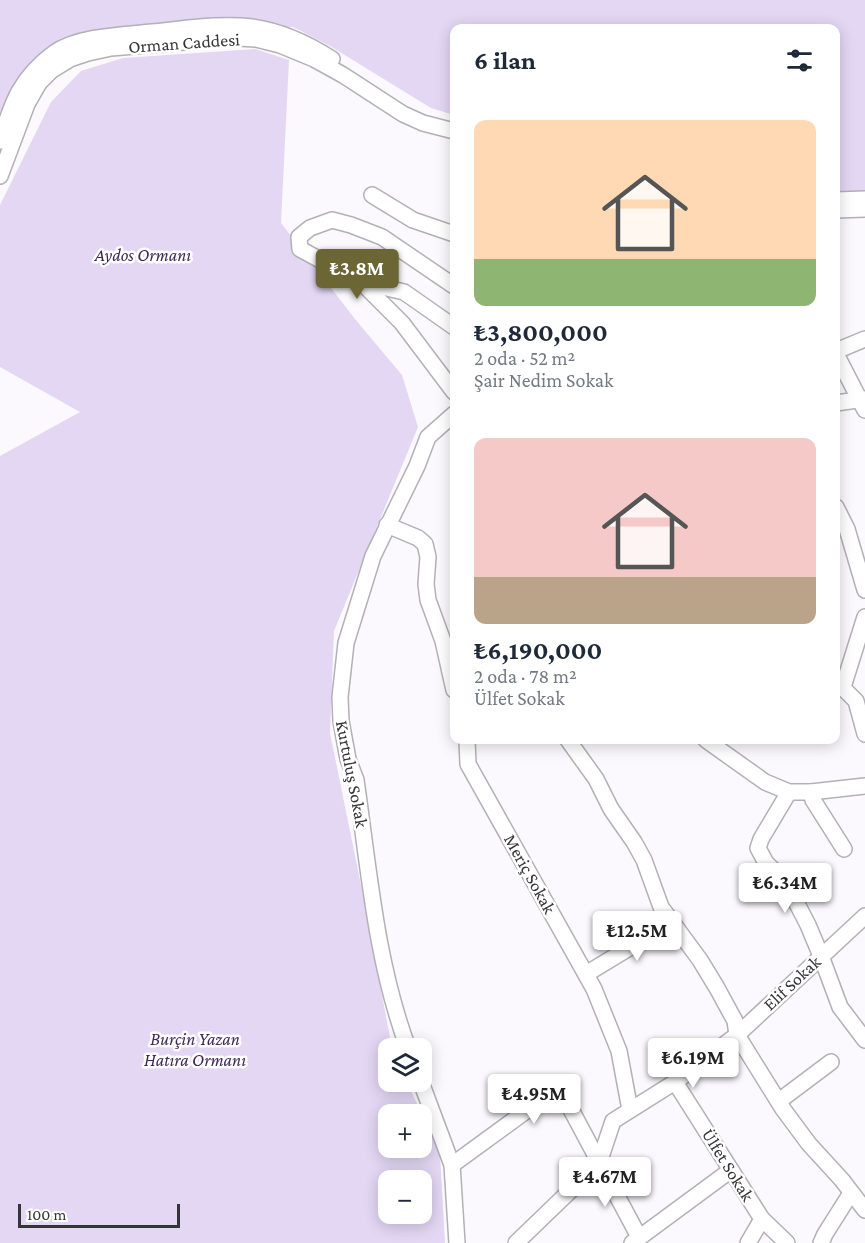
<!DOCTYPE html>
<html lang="tr">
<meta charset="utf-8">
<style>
:root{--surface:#fff;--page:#f2f2f3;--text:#1f2937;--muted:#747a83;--accent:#6b6633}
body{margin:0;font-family:"Crimson Pro",serif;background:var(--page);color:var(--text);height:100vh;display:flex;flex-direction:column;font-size:22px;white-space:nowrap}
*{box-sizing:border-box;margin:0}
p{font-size:20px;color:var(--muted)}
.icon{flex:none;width:33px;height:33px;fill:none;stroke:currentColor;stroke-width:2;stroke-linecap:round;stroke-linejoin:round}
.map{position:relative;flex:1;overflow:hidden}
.side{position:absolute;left:450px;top:24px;width:390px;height:720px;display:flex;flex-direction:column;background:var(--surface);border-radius:12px;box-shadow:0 3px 15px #0003}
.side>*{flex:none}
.tools{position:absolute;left:378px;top:1038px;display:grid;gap:12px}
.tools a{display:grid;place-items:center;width:54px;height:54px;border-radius:12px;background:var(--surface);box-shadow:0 3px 15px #0003;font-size:30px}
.scale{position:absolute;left:18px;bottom:15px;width:162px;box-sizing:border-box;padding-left:6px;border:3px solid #353437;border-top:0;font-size:16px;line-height:21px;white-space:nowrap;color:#353437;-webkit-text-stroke:4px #fff;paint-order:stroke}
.price{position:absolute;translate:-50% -51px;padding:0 14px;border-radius:6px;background:#fff;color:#222;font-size:20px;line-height:39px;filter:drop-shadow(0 2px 3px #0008)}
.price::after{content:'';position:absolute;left:50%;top:36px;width:18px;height:14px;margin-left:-9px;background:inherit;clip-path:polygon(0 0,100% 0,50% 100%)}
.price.current{background:var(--accent);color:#fff}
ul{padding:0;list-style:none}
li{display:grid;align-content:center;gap:12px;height:318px;padding:0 24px}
li span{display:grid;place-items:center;height:186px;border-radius:12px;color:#555}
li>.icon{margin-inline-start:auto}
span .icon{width:108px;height:108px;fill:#fffc;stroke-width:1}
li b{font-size:26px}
h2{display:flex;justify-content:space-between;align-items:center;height:72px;padding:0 24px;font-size:26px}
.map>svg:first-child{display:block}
.green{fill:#e3d7f4;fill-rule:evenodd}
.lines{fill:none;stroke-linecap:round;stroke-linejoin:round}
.minor-casing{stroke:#b3b0b6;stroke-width:18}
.minor{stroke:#fff;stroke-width:15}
.labels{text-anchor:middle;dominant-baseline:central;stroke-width:5;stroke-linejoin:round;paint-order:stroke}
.street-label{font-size:18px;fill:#353437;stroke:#fff}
.park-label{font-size:18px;font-style:italic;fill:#3f2957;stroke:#fff}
</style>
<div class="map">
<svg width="865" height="1243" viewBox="0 0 865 1243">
<rect width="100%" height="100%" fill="#fbf9fe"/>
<g class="green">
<path d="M0,0H865V192L836,193V28H454V115L431,108L330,46L293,27H150L30,82L0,150Z"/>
<path d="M255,49L289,60L281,223L355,319L402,375L418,427L334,631L330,733L362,890L392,1048H388V1082H407L440,1154L445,1243H0V456L80,412L0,367V205L51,102L81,71L123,58ZM388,1114H422V1148H388ZM388,1180H422V1214H388Z"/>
</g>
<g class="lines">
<defs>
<g id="minor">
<path d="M0,141C12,103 20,78 54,53C78,36 123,35 152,32C185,29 219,23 252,27C282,31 307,43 332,59"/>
<path d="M0,176L27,104L39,83L52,70L70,59L88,53L111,48L183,42L220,37L256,39L280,45L314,59L343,75L403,114L423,123L454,131"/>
<path d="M372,195L413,220L454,234"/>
<path d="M836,200L865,199"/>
<path d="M836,210L865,209"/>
<path d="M361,282L404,292L454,327"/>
<path d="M454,286L382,237L351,225L332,220L310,228L299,237L300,249L361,282L402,323L454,392"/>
<path d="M836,351L865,339"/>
<path d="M836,354L865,410"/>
<path d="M836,403L865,399"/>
<path d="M836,507L847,529L865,590"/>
<path d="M387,525L418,538L425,544L428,557L426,584L428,600L443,641L454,690"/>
<path d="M836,681L856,701L865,734"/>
<path d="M843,687L865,617"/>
<path d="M467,740L468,764L594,989L619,1051L630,1110"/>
<path d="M568,740L596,779L611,809L634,842L644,860L661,907L700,960L717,988L735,1021L737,1035L783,1109L809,1144L842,1180L865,1210"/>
<path d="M706,740L765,782L789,792H811L865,786"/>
<path d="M789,792L761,839L758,848L766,863L785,881L791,892L808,925L821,956L840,1007L865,1040"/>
<path d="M811,792L813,800L844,849"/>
<path d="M586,974L672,922"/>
<path d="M408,1048C376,962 369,870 356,780L348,759L341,721L340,697L346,643L373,556L417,466L428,437L454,414"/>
<path d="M421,1082L452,1165L457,1243"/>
<path d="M675,1082L762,1219L787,1243"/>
<path d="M779,1101L831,1062"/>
<path d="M452,1165L559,1087L639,1237"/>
<path d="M516,1243L599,1163L613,1121L675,1082L737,1035L865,916"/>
<path d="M632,1243L731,1170"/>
<path d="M748,1243L762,1219"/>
<path d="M821,1243L825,1234L851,1193"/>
</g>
</defs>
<use href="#minor" class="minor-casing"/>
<use href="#minor" class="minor"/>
</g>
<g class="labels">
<g class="street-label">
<text transform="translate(184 43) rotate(-4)">Orman Caddesi</text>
<text transform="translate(352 774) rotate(79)">Kurtuluş Sokak</text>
<text transform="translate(530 874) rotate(61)">Meriç Sokak</text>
<text transform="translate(792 983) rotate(-43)">Elif Sokak</text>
<text transform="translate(728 1165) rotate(58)">Ülfet Sokak</text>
</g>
<g class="park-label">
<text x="143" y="255">Aydos Ormanı</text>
<text x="195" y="1039">Burçin Yazan<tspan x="195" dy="21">Hatıra Ormanı</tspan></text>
</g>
</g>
</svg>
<div class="tools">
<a><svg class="icon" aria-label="layers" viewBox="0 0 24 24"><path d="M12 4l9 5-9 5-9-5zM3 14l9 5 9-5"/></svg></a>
<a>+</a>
<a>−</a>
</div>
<div class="scale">100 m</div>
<b class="price current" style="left:357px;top:300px">₺3.8M</b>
<b class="price" style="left:785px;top:914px">₺6.34M</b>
<b class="price" style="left:637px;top:962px">₺12.5M</b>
<b class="price" style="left:693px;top:1089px">₺6.19M</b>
<b class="price" style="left:534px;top:1125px">₺4.95M</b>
<b class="price" style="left:605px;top:1208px">₺4.67M</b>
<section class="side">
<h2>6 ilan<svg class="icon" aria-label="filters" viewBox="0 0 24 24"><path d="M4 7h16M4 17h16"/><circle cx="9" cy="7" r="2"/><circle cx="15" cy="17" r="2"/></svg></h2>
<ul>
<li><span style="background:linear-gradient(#ffd9b3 75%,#8fb573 0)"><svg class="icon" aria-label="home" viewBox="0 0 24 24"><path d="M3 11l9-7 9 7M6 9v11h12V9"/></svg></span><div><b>₺3,800,000</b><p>2 oda · 52 m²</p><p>Şair Nedim Sokak</p></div></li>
<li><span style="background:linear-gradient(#f6c9c9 75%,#b9a48a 0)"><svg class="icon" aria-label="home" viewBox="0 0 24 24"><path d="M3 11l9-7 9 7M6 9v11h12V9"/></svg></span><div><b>₺6,190,000</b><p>2 oda · 78 m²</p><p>Ülfet Sokak</p></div></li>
</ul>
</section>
</div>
